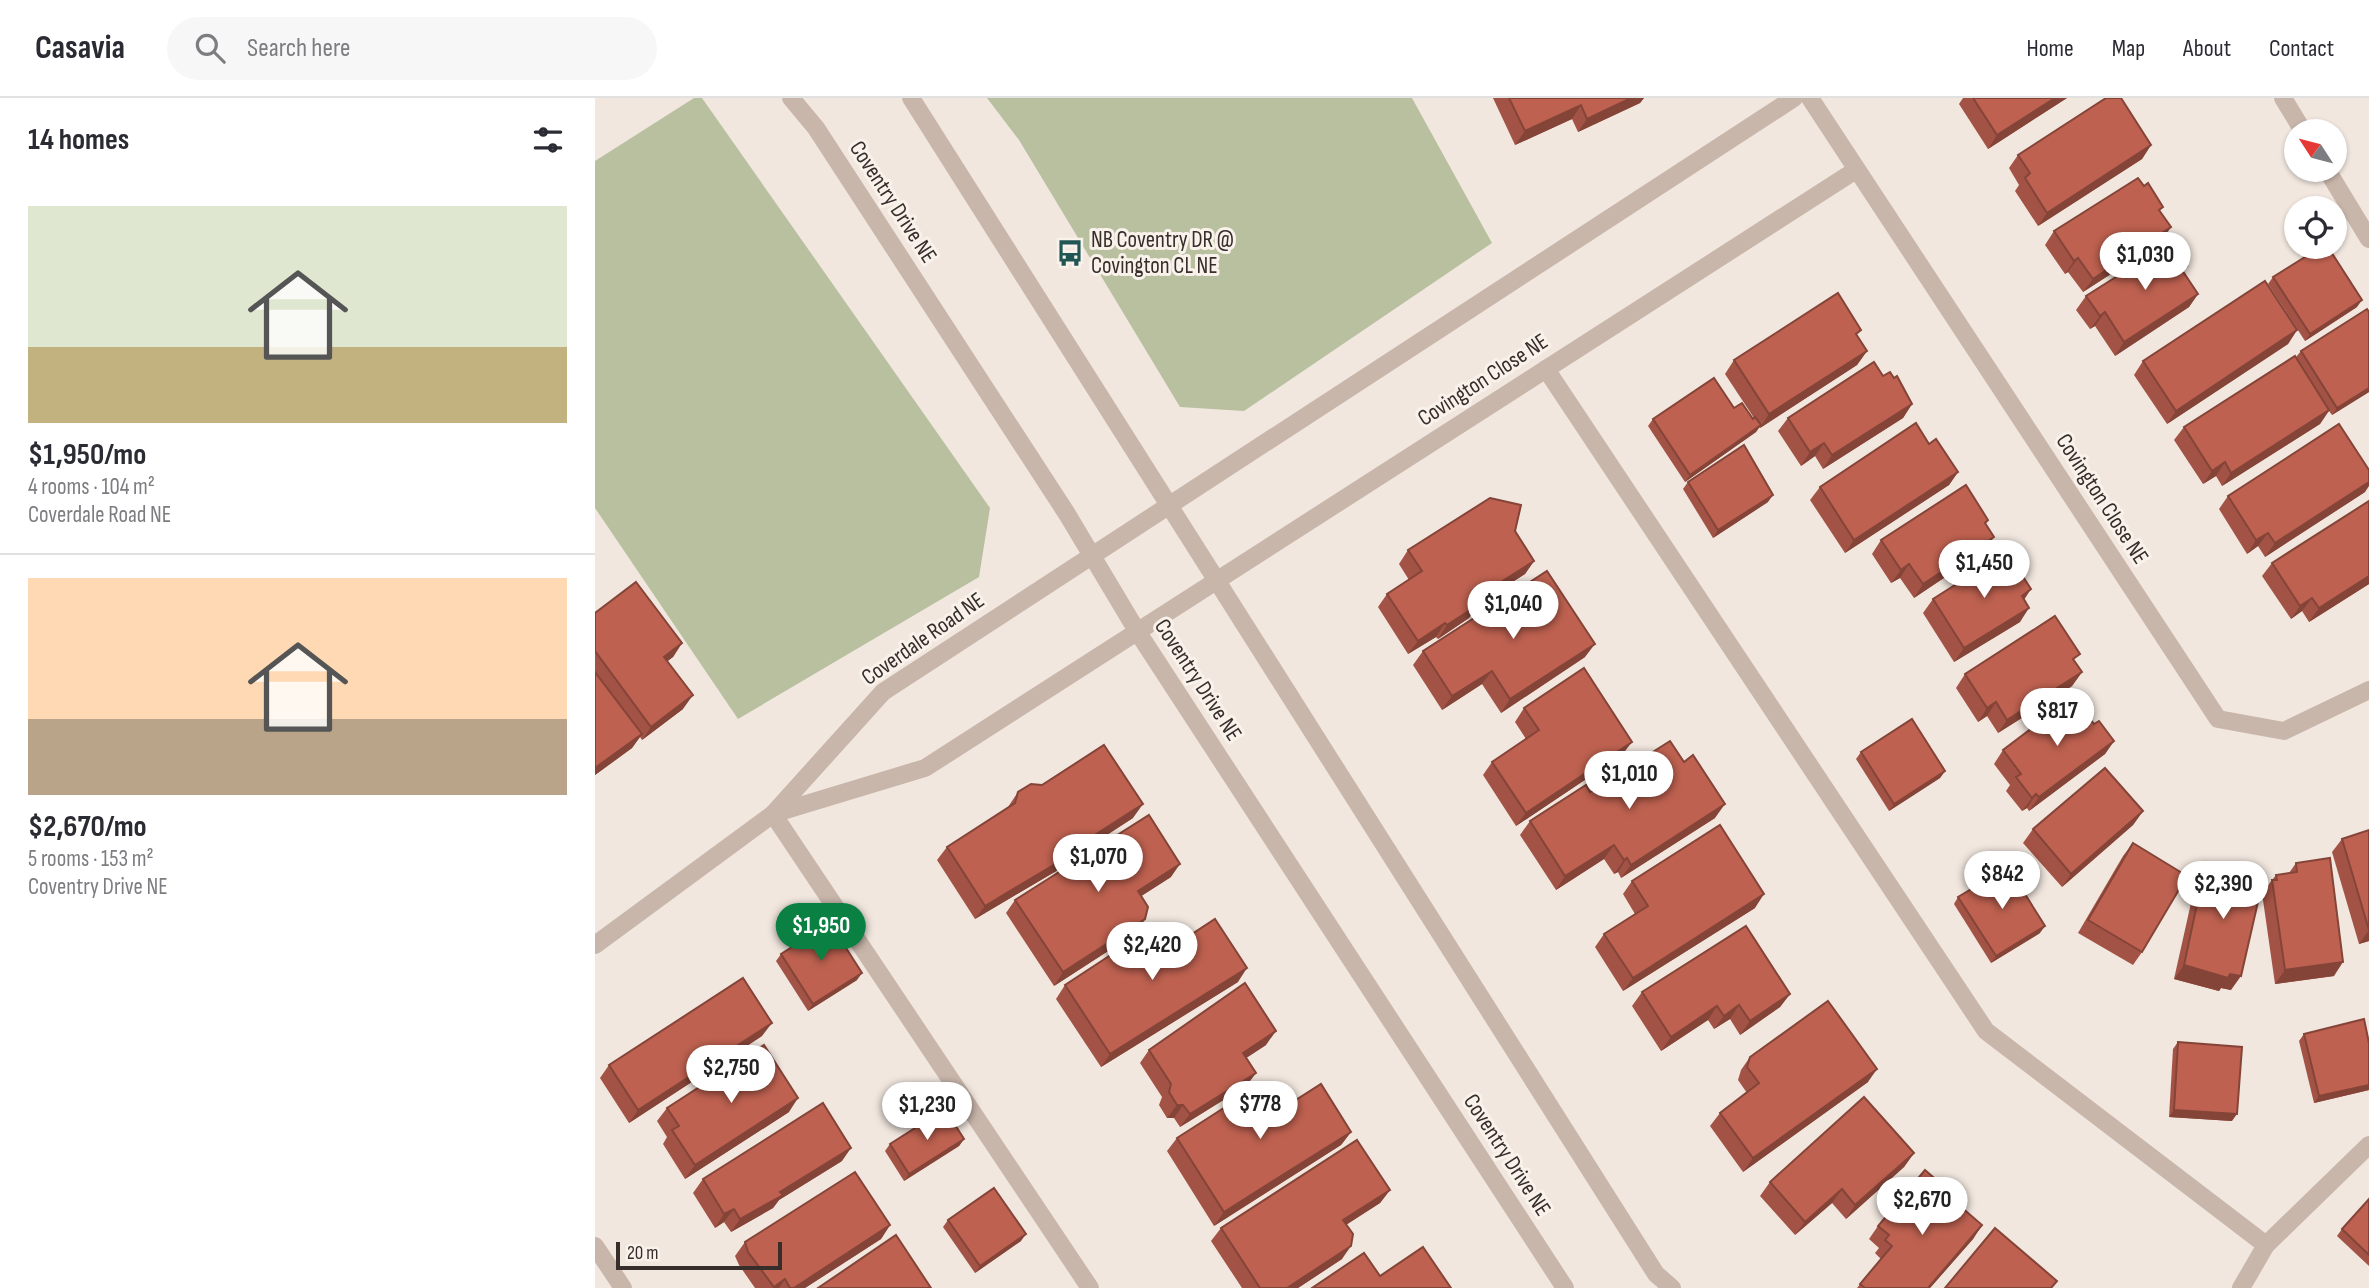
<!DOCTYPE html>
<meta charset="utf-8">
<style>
:root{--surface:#fff;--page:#f7f7f7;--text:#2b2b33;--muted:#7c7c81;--line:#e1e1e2;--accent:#0b8043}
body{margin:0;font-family:"Sofia Sans Condensed",sans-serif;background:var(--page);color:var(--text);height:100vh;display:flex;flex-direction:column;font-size:26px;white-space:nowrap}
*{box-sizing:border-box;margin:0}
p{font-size:23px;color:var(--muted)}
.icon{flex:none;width:38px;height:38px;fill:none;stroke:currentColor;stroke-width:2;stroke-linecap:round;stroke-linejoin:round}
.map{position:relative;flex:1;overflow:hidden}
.sheet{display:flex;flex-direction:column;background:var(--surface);width:595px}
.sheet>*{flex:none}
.needle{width:46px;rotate:306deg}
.tools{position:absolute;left:1689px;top:21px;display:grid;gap:14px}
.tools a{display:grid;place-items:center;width:63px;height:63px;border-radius:50%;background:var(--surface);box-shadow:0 2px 5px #0004;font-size:35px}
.scale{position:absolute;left:21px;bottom:18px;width:166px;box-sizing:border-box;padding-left:7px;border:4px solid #372d2a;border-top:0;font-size:19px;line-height:24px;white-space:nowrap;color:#372d2a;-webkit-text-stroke:5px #f9f2eb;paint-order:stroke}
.price{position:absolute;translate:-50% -60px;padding:0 16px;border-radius:24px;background:#fff;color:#222;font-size:23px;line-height:46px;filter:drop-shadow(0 2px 4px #0008)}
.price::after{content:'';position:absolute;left:50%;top:42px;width:21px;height:16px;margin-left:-10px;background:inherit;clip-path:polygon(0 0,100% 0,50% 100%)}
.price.current{background:var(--accent);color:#fff}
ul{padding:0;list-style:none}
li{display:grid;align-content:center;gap:14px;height:371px;padding:0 28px}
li+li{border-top:2px solid var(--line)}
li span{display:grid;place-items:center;height:217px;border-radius:0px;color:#555}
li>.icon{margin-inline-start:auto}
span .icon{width:126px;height:126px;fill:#fffc;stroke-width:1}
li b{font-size:30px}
h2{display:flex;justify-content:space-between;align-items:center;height:84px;padding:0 28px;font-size:30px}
header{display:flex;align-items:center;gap:42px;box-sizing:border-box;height:98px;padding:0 35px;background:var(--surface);border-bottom:2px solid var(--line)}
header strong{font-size:33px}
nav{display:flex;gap:38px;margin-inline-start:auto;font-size:24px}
.search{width:490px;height:63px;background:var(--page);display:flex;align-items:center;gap:18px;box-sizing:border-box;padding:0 24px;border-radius:38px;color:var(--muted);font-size:26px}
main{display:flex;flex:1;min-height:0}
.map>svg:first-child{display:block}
.green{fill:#b8c0a0}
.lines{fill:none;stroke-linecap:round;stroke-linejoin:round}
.service{stroke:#c9b6ab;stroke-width:18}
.minor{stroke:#c9b6ab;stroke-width:18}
.tertiary{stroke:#c9b6ab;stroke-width:18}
.wall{fill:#a35345}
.shaded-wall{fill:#854438}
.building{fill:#be6150;stroke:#854438;stroke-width:2}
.labels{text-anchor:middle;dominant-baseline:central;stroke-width:6;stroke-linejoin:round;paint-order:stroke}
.street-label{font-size:23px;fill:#372d2a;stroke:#f9f2eb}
.poi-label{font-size:23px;fill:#372d2a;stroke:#f9f2eb;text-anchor:start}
</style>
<header>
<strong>Casavia</strong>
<div class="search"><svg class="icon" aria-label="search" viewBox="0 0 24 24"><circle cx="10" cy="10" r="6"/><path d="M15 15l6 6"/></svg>Search here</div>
<nav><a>Home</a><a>Map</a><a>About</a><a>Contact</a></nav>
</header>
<main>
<section class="sheet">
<h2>14 homes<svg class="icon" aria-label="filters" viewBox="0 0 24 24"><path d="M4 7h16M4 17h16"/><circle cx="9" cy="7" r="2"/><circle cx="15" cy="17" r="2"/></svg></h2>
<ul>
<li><span style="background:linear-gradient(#dfe7d0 65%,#c2b280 0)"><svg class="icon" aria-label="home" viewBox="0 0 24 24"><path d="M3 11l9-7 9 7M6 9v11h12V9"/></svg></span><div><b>$1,950/mo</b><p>4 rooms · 104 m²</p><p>Coverdale Road NE</p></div></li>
<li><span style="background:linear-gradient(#ffd9b3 65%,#b9a48a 0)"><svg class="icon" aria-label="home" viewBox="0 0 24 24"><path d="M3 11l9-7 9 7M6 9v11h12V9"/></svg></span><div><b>$2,670/mo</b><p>5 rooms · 153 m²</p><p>Coventry Drive NE</p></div></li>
</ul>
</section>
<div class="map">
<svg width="1774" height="1190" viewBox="0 0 1774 1190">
<rect width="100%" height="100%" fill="#f1e7df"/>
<g class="green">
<path d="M99,0H107L395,410L384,479L143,621L0,410V63Z"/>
<path d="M392,0H817L897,145L649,313L585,309L424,42Z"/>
</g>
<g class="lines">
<g class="service">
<path d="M1688,0L1708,33"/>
<path d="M1732,72L1774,141"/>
<path d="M951,271L1391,933L1671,1147"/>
<path d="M178,716L495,1190"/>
<path d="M1646,1190L1671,1147L1774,1047"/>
</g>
<g class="minor">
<path d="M1215,0L1623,621L1689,633L1774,592"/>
<path d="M178,716L330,670L1261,72"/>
<path d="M0,847L178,716L288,594L1199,0"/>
<path d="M0,1148L28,1190"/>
</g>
<g class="tertiary">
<path d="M196,0L221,30L472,416L542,533L970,1190"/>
<path d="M316,0L1061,1176L1077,1190"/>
</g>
</g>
<g class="wall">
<path d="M898,0H1049L1045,5L983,34L977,21L920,47Z"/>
<path d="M1368,0H1472L1393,51L1364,6Z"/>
<path d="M1556,47L1547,61L1443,128L1420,93L1424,87L1414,70L1423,57Z"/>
<path d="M1459,133L1567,143L1488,194L1473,174L1470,176L1450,147Z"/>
<path d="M1589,174L1603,196L1594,209L1520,258L1500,228L1495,231L1481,212L1491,198Z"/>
<path d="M1678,179L1762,209L1710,243L1673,186Z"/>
<path d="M1702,232L1693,246L1572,326L1539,277L1548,263Z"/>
<path d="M1262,237L1272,253L1262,267L1165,330L1164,329L1161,334L1090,384L1053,328L1058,321L1139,310L1158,321L1159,320L1130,276L1139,262Z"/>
<path d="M1706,253L1774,294L1737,317L1734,313L1725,326L1627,388L1621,378L1608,386L1579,342L1589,329L1701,259Z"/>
<path d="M1288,278L1317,306L1308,320L1228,371L1220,358L1206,368L1183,333L1193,320Z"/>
<path d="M1334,346L1363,374L1354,387L1250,455L1215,402L1225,389Z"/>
<path d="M1093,384L1173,404L1118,440L1088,391Z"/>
<path d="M1770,394L1670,459L1663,448L1652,456L1624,411L1633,398Z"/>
<path d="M1774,403V486L1714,524L1707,513L1696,521L1667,478L1677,465Z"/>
<path d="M1390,426L1389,453L1319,500L1305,480L1296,485L1277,456L1286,442Z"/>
<path d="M920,433L939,463L930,476L883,506L874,520L843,541L841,539L813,556L783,509L792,496L814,482L804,466L813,452Z"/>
<path d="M1338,501L1429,502L1425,524L1359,564L1328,515Z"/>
<path d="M0,515L87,545L78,559L72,563L88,611L47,642L45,639L37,650L0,677Z"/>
<path d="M828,553L990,559L906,615L887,586L847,612L818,567Z"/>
<path d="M1480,564L1487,574L1477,588L1403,635L1392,618L1383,624L1361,590L1370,576Z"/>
<path d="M929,610L1027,657L921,728L888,677L897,664L931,641L920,624Z"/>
<path d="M1499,626L1519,643L1510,656L1434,713L1432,710L1427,713L1411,693L1415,687L1399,666L1408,652Z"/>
<path d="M1266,654L1350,673L1345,680L1294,713L1261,661Z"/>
<path d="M423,694L538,720L467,766L463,772L380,821L342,762L352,749L413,709Z"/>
<path d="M995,694L1120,720L1026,780L1023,774L1019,776L1009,761L961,792L925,737L935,723Z"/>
<path d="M1548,713L1538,727L1467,789L1428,745L1438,731Z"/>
<path d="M1774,732V843L1764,846L1737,754L1747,741Z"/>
<path d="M1538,745L1547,854L1538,867L1483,835L1528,758Z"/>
<path d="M1611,764L1636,775V892L1626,890L1624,893L1579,881L1602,778Z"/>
<path d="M1701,765L1739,878L1680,886L1667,795L1681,777L1694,775Z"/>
<path d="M576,779L546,798L550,821L541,835L459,888L411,815L420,802Z"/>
<path d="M1037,783L1160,810L1028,893L1000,849L1009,836L1040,816L1028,796Z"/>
<path d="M1363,799L1445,835L1396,865L1359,806Z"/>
<path d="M571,853L643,884L506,969L461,901L470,887Z"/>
<path d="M186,856L262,882L213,913L181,863Z"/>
<path d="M1047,894L1195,896L1185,909L1145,937L1135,921L1119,931L1113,922L1066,953L1037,908Z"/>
<path d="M1709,936L1774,945V992L1719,1005L1704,943Z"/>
<path d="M167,938L34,1025L5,980L14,967Z"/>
<path d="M1583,944L1637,1023L1574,1019L1578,951Z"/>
<path d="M671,947L651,960L661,975L651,988L585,1029L579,1020H572L564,1007L567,999L545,965L554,952Z"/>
<path d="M1155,959L1273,984L1148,1074L1115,1028L1125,1015L1152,995L1143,982L1146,972Z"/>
<path d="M72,1010L194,1014L90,1081L68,1046L72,1039L62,1023Z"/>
<path d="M685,1012L756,1034L746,1047L619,1128L572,1053L582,1040Z"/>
<path d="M369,1041L364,1048L309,1083L290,1053L295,1046Z"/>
<path d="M1319,1055L1309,1069L1251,1121L1237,1105L1200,1137L1165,1098L1175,1084Z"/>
<path d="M247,1063L184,1102L178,1110L136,1134L129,1124L120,1130L98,1095L108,1081Z"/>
<path d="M795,1092L785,1105L751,1127L747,1161L703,1190H647L616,1143L626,1130Z"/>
<path d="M1361,1099L1358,1103L1387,1127L1378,1141L1335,1190H1262L1286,1161L1280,1155L1284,1150L1274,1141L1283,1128Z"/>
<path d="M1774,1101V1168L1742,1138L1747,1131Z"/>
<path d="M353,1122L426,1143L380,1175L348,1129Z"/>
<path d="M295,1127L286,1141L210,1190H160L144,1167L140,1158L150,1144Z"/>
</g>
<g class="shaded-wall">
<path d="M1036,0H1049L1045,5L983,34L992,21Z"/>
<path d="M1460,0H1472L1393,51L1402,37Z"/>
<path d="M986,7L977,21L920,47L930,33Z"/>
<path d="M1556,47L1547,61L1443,128L1452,115Z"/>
<path d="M1576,129L1567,143L1488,194L1498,181Z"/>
<path d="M1483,160L1473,174L1470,176L1479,163Z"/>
<path d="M1603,196L1594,209L1520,258L1529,244Z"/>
<path d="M1767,202L1762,209L1710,243L1715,236Z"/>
<path d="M1510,214L1500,228L1495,231L1505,218Z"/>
<path d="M1702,232L1693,246L1572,326L1581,313Z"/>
<path d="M1272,253L1262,267L1165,330L1174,316Z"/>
<path d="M1774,290V294L1737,317L1742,310Z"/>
<path d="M1317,306L1308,320L1228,371L1237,357Z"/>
<path d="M1734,312L1725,326L1627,388L1636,375Z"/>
<path d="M1166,327L1161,334L1090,384L1095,377Z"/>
<path d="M1229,345L1220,358L1206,368L1215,354Z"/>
<path d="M1630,364L1621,378L1608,386L1617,373Z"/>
<path d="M1363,374L1354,387L1250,455L1259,442Z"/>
<path d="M1774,384V388L1770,394L1670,459L1680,445Z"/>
<path d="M1178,397L1173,404L1118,440L1123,432Z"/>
<path d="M1673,435L1663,448L1652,456L1661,442Z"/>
<path d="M1399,439L1389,453L1319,500L1328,486Z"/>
<path d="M939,463L930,476L870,514L879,501Z"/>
<path d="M1314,466L1305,480L1296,485L1306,472Z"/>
<path d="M1774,478V486L1714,524L1724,510Z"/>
<path d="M1436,491L1427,505V498Z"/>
<path d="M1717,500L1707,513L1696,521L1705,508Z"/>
<path d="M883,507L874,520L843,541L852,527Z"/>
<path d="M1434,510L1425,524L1359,564L1369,550Z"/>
<path d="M850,525L841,539L813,556L823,543Z"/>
<path d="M87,545L78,559L60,573L69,559Z"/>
<path d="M1000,546L990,559L906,615L915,601Z"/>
<path d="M897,573L887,586L847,612L857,598Z"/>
<path d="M1487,574L1477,588L1403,635L1412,622Z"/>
<path d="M98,597L88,611L47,642L56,629Z"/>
<path d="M1401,604L1392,618L1383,624L1392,610Z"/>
<path d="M47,636L37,650L0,677V670Z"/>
<path d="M1519,643L1510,656L1434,713L1444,699Z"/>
<path d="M1037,644L1027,657L921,728L931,715Z"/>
<path d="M1350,673L1345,680L1294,713L1299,706Z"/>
<path d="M1441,696L1432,710L1427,713L1437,700Z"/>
<path d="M548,706L538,720L467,766L463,772L380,821L390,808Z"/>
<path d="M1130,706L1120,720L1026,780L1036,767Z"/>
<path d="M1548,713L1538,727L1467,789L1476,776Z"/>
<path d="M1019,747L1009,761L961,792L970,778Z"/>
<path d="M1032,760L1023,774L1019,776L1029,762Z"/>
<path d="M585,766L576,779L534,806L543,793Z"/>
<path d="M1169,796L1160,810L1028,893L1038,880Z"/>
<path d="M550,821L541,835L459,888L468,874Z"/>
<path d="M1450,828L1445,835L1396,865L1401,858Z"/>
<path d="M1774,832V843L1764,846Z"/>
<path d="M1748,864L1739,878L1680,886L1690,872Z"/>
<path d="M1589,867L1635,876L1646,878L1636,892L1626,890L1624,893L1579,881Z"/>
<path d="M652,870L643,884L506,969L515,956Z"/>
<path d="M267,875L262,882L213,913L218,906Z"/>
<path d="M1195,896L1185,909L1145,937L1155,923Z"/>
<path d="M1144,907L1135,921L1119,931L1129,918Z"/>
<path d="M1122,908L1113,922L1066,953L1076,939Z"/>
<path d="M177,925L167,938L34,1025L43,1012Z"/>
<path d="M681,933L671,947L639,968L648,955Z"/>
<path d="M1282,971L1273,984L1148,1074L1158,1060Z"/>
<path d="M661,975L651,988L585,1029L595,1016Z"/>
<path d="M1774,987V992L1719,1005L1724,998Z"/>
<path d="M203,1000L194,1014L90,1081L100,1067Z"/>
<path d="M582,1007H588L579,1020H572Z"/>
<path d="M1579,1012L1642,1016L1637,1023L1574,1019Z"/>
<path d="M756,1034L746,1047L619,1128L629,1114Z"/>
<path d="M369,1041L364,1048L309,1083L314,1076Z"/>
<path d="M256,1050L247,1063L184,1102L178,1110L136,1134L145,1121L185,1094Z"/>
<path d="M1319,1055L1309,1069L1251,1121L1260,1107Z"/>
<path d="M1247,1091L1237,1105L1200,1137L1210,1124Z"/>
<path d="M795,1092L785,1105L738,1135L748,1122Z"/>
<path d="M139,1111L129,1124L120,1130L129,1116Z"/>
<path d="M295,1127L286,1141L210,1190H199Z"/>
<path d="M1387,1127L1378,1141L1335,1190H1333Z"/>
<path d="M431,1136L426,1143L380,1175L385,1168Z"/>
<path d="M756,1148L747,1161L703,1190H692Z"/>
<path d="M190,1181L184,1190H178L179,1189Z"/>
</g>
<g class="building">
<path d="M914,0H1036L992,21L986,7L930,33Z"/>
<path d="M1378,0H1460L1402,37Z"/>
<path d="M1511,0H1526L1556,47L1452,115L1430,80L1435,75L1423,57Z"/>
<path d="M1543,80L1549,88L1553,85L1568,109L1564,112L1576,129L1498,181L1483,160L1479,163L1459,133Z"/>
<path d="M1573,146H1579L1592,168L1587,172L1603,196L1529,244L1510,214L1505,218L1491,198Z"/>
<path d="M1726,149H1733L1767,202L1715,236L1678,179Z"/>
<path d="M1670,183L1702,232L1581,313L1548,263Z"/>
<path d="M1243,195L1266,232L1261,236L1272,253L1174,316L1139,262Z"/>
<path d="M1772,211L1774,214V290L1742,310L1706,253Z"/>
<path d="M1700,258L1734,312L1636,375L1630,364L1617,373L1589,329Z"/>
<path d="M1279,264L1288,278L1295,274L1299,280L1302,278L1317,306L1237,357L1229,345L1215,354L1193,320Z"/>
<path d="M1119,280L1139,310L1147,305L1158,321L1160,319L1166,327L1095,377L1058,321Z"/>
<path d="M1321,325L1334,346L1341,341L1363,374L1259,442L1225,389Z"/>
<path d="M1744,326L1774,372V384L1680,445L1673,435L1661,442L1633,398Z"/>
<path d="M1149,347L1178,397L1123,432L1093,384Z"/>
<path d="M1371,387L1393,422L1390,425L1399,439L1328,486L1314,466L1306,472L1286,442Z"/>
<path d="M895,400L926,407L920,433L939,463L879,501L883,507L852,527L850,525L823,543L792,496L827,473L813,452Z"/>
<path d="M1774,403V478L1724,510L1717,500L1705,508L1677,465Z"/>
<path d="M1412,454L1436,491L1427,498L1434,510L1369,550L1338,501Z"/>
<path d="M952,473L1000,546L915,601L897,573L857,598L828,553Z"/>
<path d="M41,484L87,545L69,559L98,597L56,629L0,553V515Z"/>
<path d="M1460,518L1485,556L1478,561L1487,574L1412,622L1401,604L1392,610L1370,576Z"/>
<path d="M989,570L1037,644L931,715L897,664L944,632L929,610Z"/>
<path d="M0,574L47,636L0,670Z"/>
<path d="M1478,599L1499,626L1504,623L1519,643L1444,699L1441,696L1437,700L1421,679L1426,676L1408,652Z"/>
<path d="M1317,621L1350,673L1299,706L1266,654Z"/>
<path d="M1075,643L1089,664L1098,657L1130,706L1036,767L1032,760L1029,762L1019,747L970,778L935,723L991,687L995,694Z"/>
<path d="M509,647L548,706L470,756L472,759L390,808L352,749L420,705L423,694L436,686L447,687Z"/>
<path d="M1510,670L1548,713L1476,776L1438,731Z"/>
<path d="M554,717L585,766L543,793L553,809L550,821L468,874L420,802Z"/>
<path d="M1125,727L1169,796L1038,880L1009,836L1053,808L1037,783Z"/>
<path d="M1774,732V832L1747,741Z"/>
<path d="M1538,745L1592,778L1547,854L1493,822Z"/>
<path d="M1735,760L1748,864L1690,872L1677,782H1682L1681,777L1702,774L1701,765Z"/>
<path d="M1611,764L1637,770L1636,775L1668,782L1646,878L1635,876L1633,880L1589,867Z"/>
<path d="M1413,769L1450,828L1401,858L1363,799Z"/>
<path d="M620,821L652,870L515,956L470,887L557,830L571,853Z"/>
<path d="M235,825L267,875L218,906L186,856Z"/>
<path d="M1151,828L1195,896L1155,923L1144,907L1129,918L1122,908L1076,939L1047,894Z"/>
<path d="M148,880L177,925L43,1012L14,967Z"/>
<path d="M650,885L681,933L648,955L661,975L595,1016L588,1007H582L574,994L576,986L554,952Z"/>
<path d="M1233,903L1282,971L1158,1060L1125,1015L1164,985L1152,969L1155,959Z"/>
<path d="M1769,921L1774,945V987L1724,998L1709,936Z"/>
<path d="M1583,944L1647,949L1642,1016L1579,1012Z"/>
<path d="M169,947L203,1000L100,1067L77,1032L84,1028L72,1010Z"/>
<path d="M668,985L685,1012L726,986L756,1034L629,1114L582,1040Z"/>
<path d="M1269,999L1319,1055L1260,1107L1247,1091L1210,1124L1175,1084Z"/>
<path d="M228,1005L256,1050L185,1094L188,1097L145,1121L139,1111L129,1116L108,1081Z"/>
<path d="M350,1011L369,1041L314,1076L295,1046Z"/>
<path d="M762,1042L795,1092L748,1122L758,1136L756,1148L692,1190H665L626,1130Z"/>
<path d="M1330,1072L1361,1099L1358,1102L1387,1127L1333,1190H1270L1265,1186L1297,1148L1290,1142L1294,1137L1283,1128Z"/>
<path d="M260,1074L295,1127L199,1190H195L190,1181L179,1189L153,1154L150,1144Z"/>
<path d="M399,1090L431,1136L385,1168L353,1122Z"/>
<path d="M1774,1101V1157L1747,1131Z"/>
<path d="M1400,1130L1462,1183L1456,1190H1350Z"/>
<path d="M301,1137L336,1190H223Z"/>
<path d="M828,1149L856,1190H717L769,1155L785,1178Z"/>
</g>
<defs>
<symbol id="bus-bare" viewBox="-9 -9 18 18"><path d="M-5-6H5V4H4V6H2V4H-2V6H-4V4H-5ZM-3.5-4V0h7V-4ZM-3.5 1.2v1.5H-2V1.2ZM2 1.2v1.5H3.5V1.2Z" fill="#225655" stroke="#f9f2eb" stroke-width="2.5" paint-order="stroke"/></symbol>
</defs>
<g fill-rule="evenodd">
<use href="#bus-bare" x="456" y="136" width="38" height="38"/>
</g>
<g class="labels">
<g class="street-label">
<text transform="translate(298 104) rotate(57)">Coventry Drive NE</text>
<text transform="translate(888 282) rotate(-33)">Covington Close NE</text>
<text transform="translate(1507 401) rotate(57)">Covington Close NE</text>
<text transform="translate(328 541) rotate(-35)">Coverdale Road NE</text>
<text transform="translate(603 582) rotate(57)">Coventry Drive NE</text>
<text transform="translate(912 1057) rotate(57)">Coventry Drive NE</text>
</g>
<g class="poi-label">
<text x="496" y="142">NB Coventry DR @<tspan x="496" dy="26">Covington CL NE</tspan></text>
</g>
</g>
</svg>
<div class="tools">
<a><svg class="needle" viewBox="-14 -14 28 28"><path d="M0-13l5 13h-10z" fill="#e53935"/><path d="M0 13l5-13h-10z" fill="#7c7c81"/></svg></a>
<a><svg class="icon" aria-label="locate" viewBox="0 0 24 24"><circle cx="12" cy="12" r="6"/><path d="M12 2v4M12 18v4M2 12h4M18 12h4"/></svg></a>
</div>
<div class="scale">20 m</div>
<b class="price" style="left:1550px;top:194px">$1,030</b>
<b class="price" style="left:1389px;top:502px">$1,450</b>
<b class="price" style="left:918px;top:543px">$1,040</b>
<b class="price" style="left:1462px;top:650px">$817</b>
<b class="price" style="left:1034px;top:713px">$1,010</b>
<b class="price" style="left:503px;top:796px">$1,070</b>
<b class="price" style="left:1407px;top:813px">$842</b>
<b class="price" style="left:1628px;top:823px">$2,390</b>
<b class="price current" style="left:226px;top:865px">$1,950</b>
<b class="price" style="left:557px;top:884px">$2,420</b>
<b class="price" style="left:136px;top:1007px">$2,750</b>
<b class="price" style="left:665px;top:1043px">$778</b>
<b class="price" style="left:332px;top:1044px">$1,230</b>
<b class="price" style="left:1327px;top:1139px">$2,670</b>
</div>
</main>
